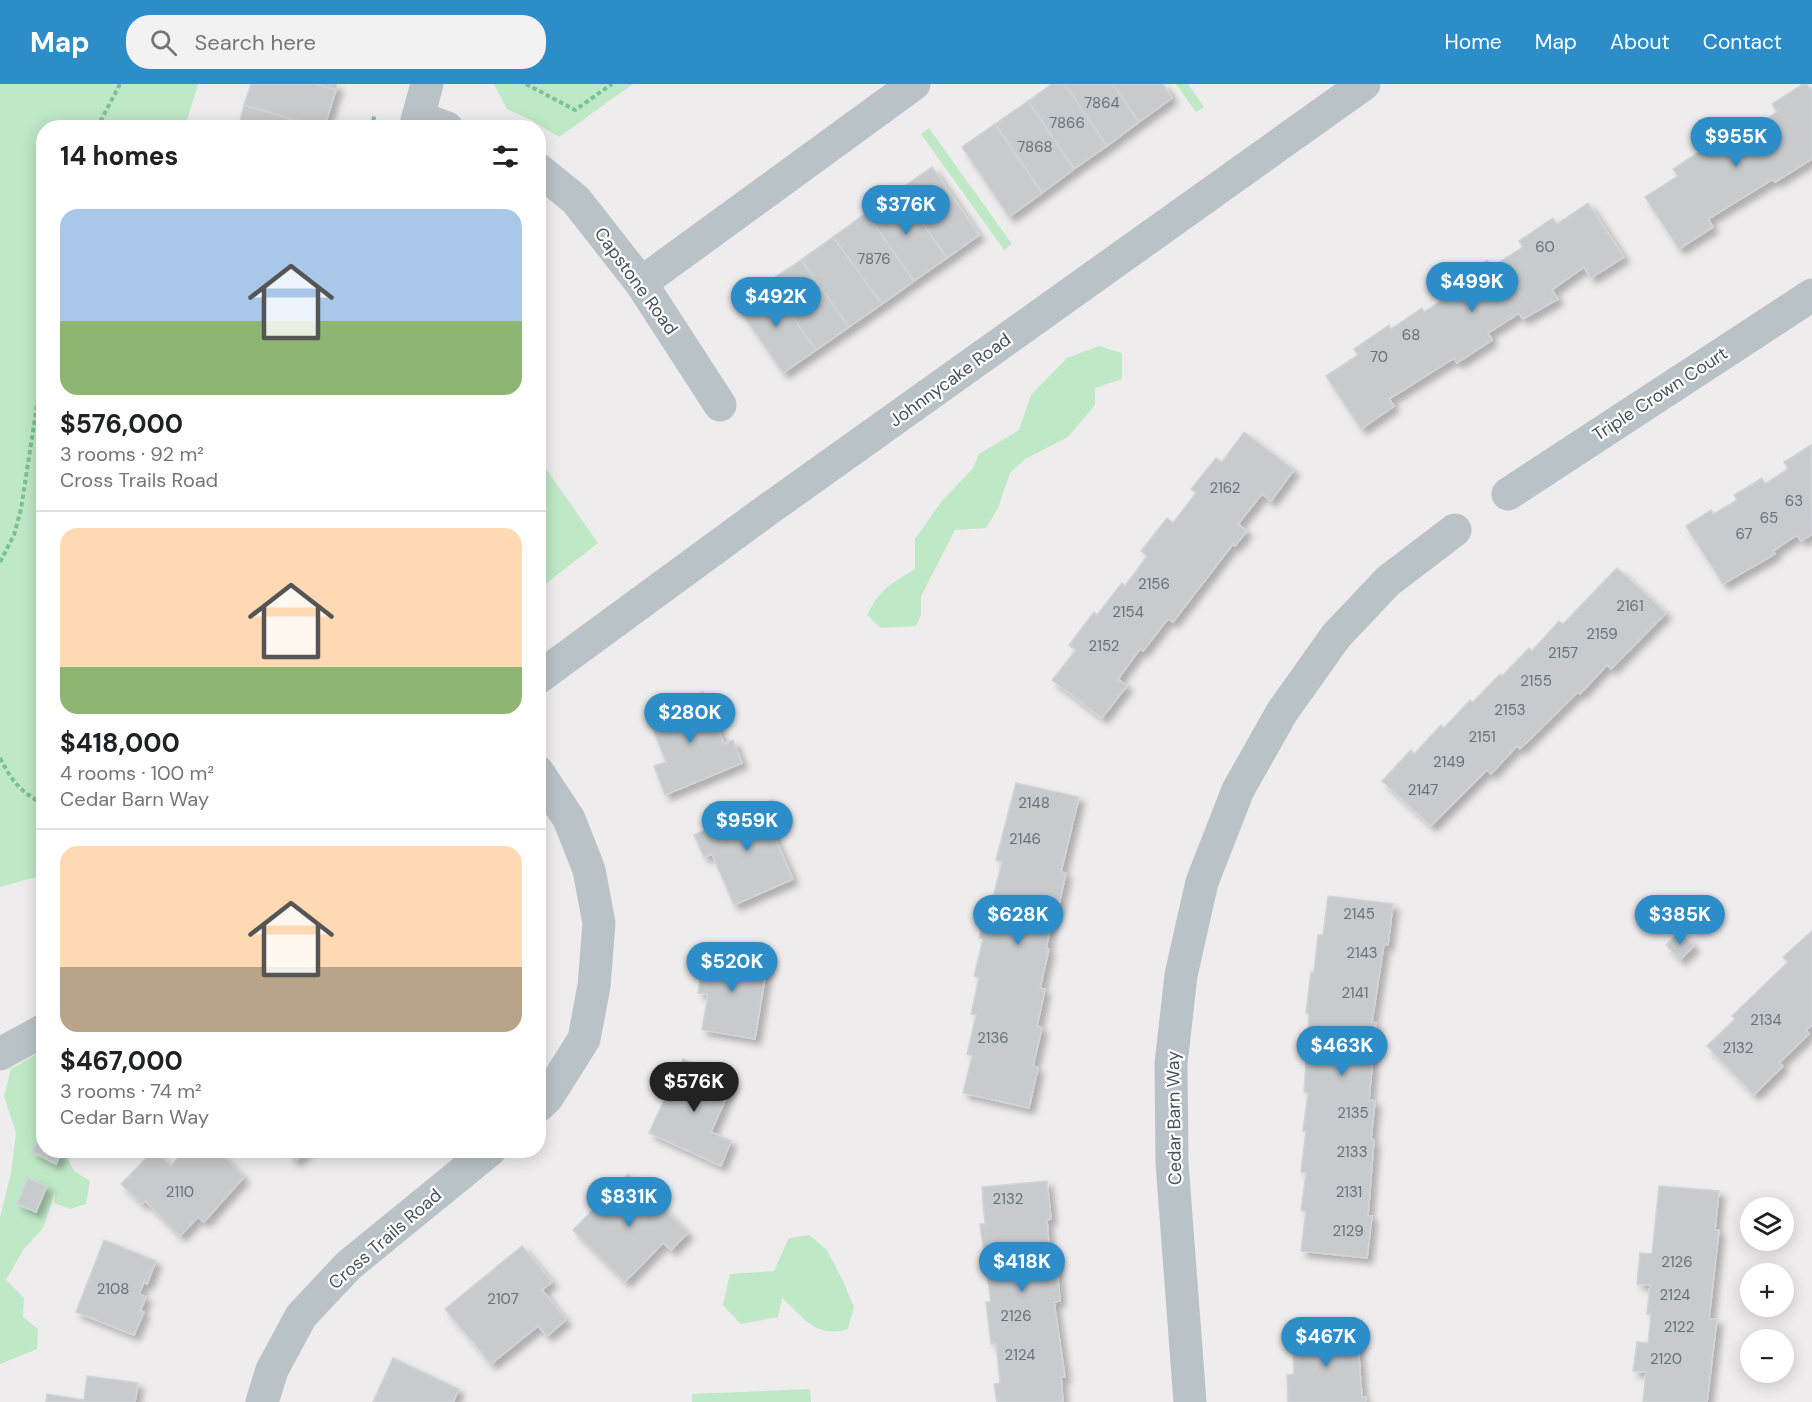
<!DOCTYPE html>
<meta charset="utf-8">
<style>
:root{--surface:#fff;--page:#f2f2f2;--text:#202124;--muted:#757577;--line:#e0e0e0;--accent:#2d8dc8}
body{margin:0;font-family:"DM Sans",sans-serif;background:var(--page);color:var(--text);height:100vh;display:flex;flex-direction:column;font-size:22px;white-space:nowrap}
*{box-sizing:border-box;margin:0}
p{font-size:20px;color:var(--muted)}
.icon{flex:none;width:33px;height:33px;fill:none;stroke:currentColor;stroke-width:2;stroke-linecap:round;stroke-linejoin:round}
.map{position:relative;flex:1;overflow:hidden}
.panel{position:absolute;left:36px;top:36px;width:510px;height:1038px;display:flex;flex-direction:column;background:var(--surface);border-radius:24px;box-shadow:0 3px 15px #0003}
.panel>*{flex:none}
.buttons{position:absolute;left:1740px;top:1113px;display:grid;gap:12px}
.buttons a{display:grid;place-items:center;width:54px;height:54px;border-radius:50%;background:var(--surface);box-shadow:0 3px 15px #0003;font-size:30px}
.price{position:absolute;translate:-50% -51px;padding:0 14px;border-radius:21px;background:var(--accent);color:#fff;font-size:20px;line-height:39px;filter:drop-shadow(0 2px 3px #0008)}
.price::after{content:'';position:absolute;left:50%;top:36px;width:18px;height:14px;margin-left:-9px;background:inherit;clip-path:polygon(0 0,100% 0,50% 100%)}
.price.active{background:#222;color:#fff}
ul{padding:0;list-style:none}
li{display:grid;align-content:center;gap:12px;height:318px;padding:0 24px}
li+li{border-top:2px solid var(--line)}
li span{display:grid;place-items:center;height:186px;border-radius:18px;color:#555}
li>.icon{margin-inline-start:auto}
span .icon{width:108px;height:108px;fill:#fffc;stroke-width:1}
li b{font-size:26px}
h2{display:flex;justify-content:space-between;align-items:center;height:72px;padding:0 24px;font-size:26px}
header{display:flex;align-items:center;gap:36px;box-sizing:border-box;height:84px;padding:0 30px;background:var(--accent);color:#fff}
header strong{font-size:28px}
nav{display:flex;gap:33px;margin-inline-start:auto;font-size:21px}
.search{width:420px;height:54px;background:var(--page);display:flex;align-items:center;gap:15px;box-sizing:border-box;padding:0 21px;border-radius:24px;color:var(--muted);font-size:22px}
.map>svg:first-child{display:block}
.green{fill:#bfe8c7}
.building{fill:#c7cbce;stroke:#d1d4d7;stroke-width:1.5;filter:url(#shadow)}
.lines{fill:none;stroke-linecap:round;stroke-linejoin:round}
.path{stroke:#7bc292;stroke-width:4;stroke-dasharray:4.5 3;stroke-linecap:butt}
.minor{stroke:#b9c3c7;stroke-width:33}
.labels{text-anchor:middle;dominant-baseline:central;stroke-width:4.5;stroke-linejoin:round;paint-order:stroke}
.number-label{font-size:15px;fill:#677175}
.street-label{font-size:18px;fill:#475357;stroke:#fff}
</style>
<header>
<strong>Map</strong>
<div class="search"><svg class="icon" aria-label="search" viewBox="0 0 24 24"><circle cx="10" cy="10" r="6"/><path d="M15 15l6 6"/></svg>Search here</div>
<nav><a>Home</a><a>Map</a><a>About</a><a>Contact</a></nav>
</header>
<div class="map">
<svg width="1812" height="1318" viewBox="0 0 1812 1318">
<defs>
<filter id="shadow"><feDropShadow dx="5.5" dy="5.5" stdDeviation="3" flood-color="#0004"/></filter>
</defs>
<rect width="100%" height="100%" fill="#efeced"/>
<g class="green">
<path d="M0,0H198L185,43L44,44L43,791L0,803Z"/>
<path d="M494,0H633L559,53L533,37L507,25Z"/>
<path d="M1176,0H1188L1204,23L1196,28Z"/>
<path d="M929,44L1012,160L1004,166L921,50Z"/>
<path d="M1099,262L1122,269V295L1095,304V321L1068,353L1025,375L1010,389L998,424L986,444L955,446L921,512V531L916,542L881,544L867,531C881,504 890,500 915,485V455L942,417L973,384L979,370L1019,346L1031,311L1067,274Z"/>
<path d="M539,375L598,459L539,505H538Z"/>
<path d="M43,966L44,1066L70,1067L67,1074L74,1087L90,1097L86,1120L70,1125L54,1119L55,1108L43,1144L23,1166L6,1196L24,1214L23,1233L38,1245L37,1265L0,1280V1134L11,1089L16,1049L4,1012L11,985Z"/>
<path d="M809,1151L827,1166L843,1197L854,1223L848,1245C815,1255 804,1233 782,1214L778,1233L741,1240L723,1221L730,1190L774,1187L789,1154Z"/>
<path d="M810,1305L811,1318H692V1310Z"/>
</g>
<g class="building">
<path d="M251,0H315L336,6L324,44L244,21Z"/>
<path d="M315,0H337L336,6Z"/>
<path d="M1052,0H1065L1107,62L1074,85L1028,17Z"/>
<path d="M1065,0H1113L1139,38L1107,62Z"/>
<path d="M1113,0H1163L1172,14L1139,38Z"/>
<path d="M1803,0H1807L1810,5L1812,3V75L1775,98L1773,95L1708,135L1713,143L1679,165L1645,113L1678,92L1673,85L1708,62L1710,65L1743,44L1746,48L1777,28L1772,20Z"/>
<path d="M1028,17L1074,85L1042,109L995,40Z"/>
<path d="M244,21L320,44H238Z"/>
<path d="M995,40L1042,109L1009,133L962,63Z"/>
<path d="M932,83L979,151L947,174L899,106Z"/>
<path d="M899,106L947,174L914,197L866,129Z"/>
<path d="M1588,119L1624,173L1591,194L1584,183L1552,206L1558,215L1523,235L1519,229L1488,249L1492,256L1457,279L1454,274L1389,315L1394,322L1361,345L1326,292L1358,271L1354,265L1389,241L1391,245L1422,224L1424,228L1457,206L1453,199L1487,176L1492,183L1523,163L1519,157L1553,134L1557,140Z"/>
<path d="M866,129L914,197L882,220L833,153Z"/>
<path d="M833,153L882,220L849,243L801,176Z"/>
<path d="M801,176L849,243L816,266L768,198Z"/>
<path d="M768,198L816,266L783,289L736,221Z"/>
<path d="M1244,348L1294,386L1271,417L1262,410L1238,440L1247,447L1235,462L1233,460L1173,538L1168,535L1143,567L1140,565L1118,595L1127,602L1102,634L1052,596L1076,566L1069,561L1094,528L1097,531L1122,499L1125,502L1147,472L1141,467L1167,434L1173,439L1196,409L1191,405L1216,374L1222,378Z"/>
<path d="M1811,361L1812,450L1801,457L1797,451L1773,467L1775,470L1723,500L1686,442L1711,426L1714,430L1737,416L1734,411L1762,394L1765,400L1788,385L1784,378Z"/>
<path d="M1617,484L1666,529L1611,585L1607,581L1580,610L1578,608L1520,665L1517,662L1491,690L1487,686L1431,742L1382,697L1411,666L1414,670L1441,641L1444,644L1470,616L1473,618L1500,590L1502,592L1529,564L1532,567L1559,537L1563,540Z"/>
<path d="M703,608L724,660L733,656L742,679L665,711L654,682L666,678L647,630Z"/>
<path d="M1016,699L1079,713L1061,788L1066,789L1057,829L1054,828L1046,864L1049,865L1040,904L1045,905L1037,942L1042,944L1033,982L1038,984L1029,1024L963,1009L972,972L967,970L976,931L971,930L979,894L974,892L983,855L979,854L989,812L993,813L1002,778L996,776Z"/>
<path d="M772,716L782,740L771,745L793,795L734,821L712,770L704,773L694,751Z"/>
<path d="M1328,812L1393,820L1388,861L1384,860L1372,938L1376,939L1369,1016L1375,1017L1371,1055L1374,1056L1368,1132H1372L1367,1174L1301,1167L1306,1127H1301L1306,1089L1301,1088L1306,1047H1303L1308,1009L1304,1008L1309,930L1306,929L1311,888H1314L1318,851H1323Z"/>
<path d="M1680,847L1694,862L1680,876L1666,861Z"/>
<path d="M1812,847V941L1806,946L1809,950L1779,979L1783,982L1754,1011L1707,962L1735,935L1732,932L1788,878L1783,873Z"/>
<path d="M705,865L768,875L755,955L702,946L708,910L698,909Z"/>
<path d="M683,975L733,998L711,1048L731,1057L721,1082L649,1049Z"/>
<path d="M44,1046V1066H62L56,1080L32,1068Z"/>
<path d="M154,1066L171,1082L185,1066H217L244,1093L204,1138L198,1133L180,1152L145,1117L142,1120L121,1100Z"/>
<path d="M287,1066H308L295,1077Z"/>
<path d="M628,1090L688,1149L671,1166L663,1159L625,1198L573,1146Z"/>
<path d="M28,1094L47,1102L36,1128L17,1120Z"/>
<path d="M1047,1097L1051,1135L1047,1136L1050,1175H1056L1060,1217L1054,1218L1065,1293H1061L1063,1318H997L994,1300L1000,1299L996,1259L991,1260L986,1218H991L980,1140H985L982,1103Z"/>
<path d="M1659,1102L1719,1107L1715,1146H1719L1709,1235H1717L1707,1318H1643L1646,1288L1633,1287L1637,1258L1648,1259L1651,1230H1647L1650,1201L1637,1200L1640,1169L1652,1170Z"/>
<path d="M104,1156L156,1177L147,1200L144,1198L139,1210L146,1213L140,1227L144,1228L134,1251L76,1228Z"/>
<path d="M522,1162L552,1198L542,1206L566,1236L547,1252L538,1242L491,1280L445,1225Z"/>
<path d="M1357,1246L1362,1314L1366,1313V1318H1288L1287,1291L1294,1290L1292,1251Z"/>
<path d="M393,1274L459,1305L453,1318H373Z"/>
<path d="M87,1292L138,1299L135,1318H46L47,1310L84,1316Z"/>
</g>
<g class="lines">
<g class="path">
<path d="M526,0L575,26L612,0"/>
<path d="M97,44L120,0"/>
<path d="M371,44L375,30"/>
<path d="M0,478L14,451L21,425L44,276"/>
<path d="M0,674C12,697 20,708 44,720"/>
</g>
<g class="minor">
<path d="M418,33L447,44"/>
<path d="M415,44L427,0"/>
<path d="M538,85L576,116L641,199L720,321"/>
<path d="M641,199L914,0"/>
<path d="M1508,410L1812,211"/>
<path d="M538,594L763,429L1364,0"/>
<path d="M538,688L569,735L589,786L599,839L594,902L584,955L547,1014L538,1022"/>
<path d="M0,970L44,946"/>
<path d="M262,1318L272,1286L301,1232L349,1181L490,1066"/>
<path d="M1190,1318L1172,1079L1171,980L1181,891L1202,798L1238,706L1282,628L1336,552L1388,497L1455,446"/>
</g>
</g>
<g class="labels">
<g class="number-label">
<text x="1102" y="19">7864</text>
<text x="1067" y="39">7866</text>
<text x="1035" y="63">7868</text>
<text x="1545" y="163">60</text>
<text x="874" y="175">7876</text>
<text x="1411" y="251">68</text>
<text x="1379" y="273">70</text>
<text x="1225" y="404">2162</text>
<text x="1794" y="417">63</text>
<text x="1769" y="434">65</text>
<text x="1744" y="450">67</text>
<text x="1154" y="500">2156</text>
<text x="1630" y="522">2161</text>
<text x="1128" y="528">2154</text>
<text x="1602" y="550">2159</text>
<text x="1104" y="562">2152</text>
<text x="1563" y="569">2157</text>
<text x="1536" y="597">2155</text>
<text x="1510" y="626">2153</text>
<text x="1482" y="653">2151</text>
<text x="1449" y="678">2149</text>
<text x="1423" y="706">2147</text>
<text x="1034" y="719">2148</text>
<text x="1025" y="755">2146</text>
<text x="1359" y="830">2145</text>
<text x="1362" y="869">2143</text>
<text x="1355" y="909">2141</text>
<text x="1766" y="936">2134</text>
<text x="993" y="954">2136</text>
<text x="1738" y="964">2132</text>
<text x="1353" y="1029">2135</text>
<text x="1352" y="1068">2133</text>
<text x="180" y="1108">2110</text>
<text x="1349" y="1108">2131</text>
<text x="1008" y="1115">2132</text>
<text x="1348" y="1147">2129</text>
<text x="1677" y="1178">2126</text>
<text x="113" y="1205">2108</text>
<text x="1675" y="1211">2124</text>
<text x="503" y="1215">2107</text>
<text x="1016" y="1232">2126</text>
<text x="1679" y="1243">2122</text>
<text x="1020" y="1271">2124</text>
<text x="1666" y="1275">2120</text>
</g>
<g class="street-label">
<text transform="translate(636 197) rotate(54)">Capstone Road</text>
<text transform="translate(950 296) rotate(-36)">Johnnycake Road</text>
<text transform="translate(1660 310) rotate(-33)">Triple Crown Court</text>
<text transform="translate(1174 1034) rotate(-91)">Cedar Barn Way</text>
<text transform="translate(385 1155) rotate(-41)">Cross Trails Road</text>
</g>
</g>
</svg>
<div class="buttons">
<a><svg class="icon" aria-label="layers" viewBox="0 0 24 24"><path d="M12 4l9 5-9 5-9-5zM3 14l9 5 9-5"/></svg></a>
<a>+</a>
<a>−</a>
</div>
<b class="price" style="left:1736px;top:84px">$955K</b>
<b class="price" style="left:906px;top:152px">$376K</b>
<b class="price" style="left:1472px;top:229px">$499K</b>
<b class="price" style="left:776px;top:244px">$492K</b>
<b class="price" style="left:690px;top:660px">$280K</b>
<b class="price" style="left:747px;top:768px">$959K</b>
<b class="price" style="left:1018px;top:862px">$628K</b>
<b class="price" style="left:1680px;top:862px">$385K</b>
<b class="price" style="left:732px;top:909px">$520K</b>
<b class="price" style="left:1342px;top:993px">$463K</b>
<b class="price active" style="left:694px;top:1029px">$576K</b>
<b class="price" style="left:629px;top:1144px">$831K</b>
<b class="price" style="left:1022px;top:1209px">$418K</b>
<b class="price" style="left:1326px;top:1284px">$467K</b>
<section class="panel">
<h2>14 homes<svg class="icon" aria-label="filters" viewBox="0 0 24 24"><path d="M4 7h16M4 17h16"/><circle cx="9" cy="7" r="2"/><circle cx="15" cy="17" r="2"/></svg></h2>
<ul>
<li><span style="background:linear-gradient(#a9c7e8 60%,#8fb573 0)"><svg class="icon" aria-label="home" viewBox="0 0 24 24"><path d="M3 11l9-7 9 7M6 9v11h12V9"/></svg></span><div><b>$576,000</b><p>3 rooms · 92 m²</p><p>Cross Trails Road</p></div></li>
<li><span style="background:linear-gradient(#ffd9b3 75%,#8fb573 0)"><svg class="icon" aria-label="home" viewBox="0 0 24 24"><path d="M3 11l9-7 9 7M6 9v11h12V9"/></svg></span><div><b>$418,000</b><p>4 rooms · 100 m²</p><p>Cedar Barn Way</p></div></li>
<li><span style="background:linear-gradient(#ffd9b3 65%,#b9a48a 0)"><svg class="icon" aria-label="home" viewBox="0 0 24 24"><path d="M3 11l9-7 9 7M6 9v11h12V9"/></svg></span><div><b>$467,000</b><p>3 rooms · 74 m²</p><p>Cedar Barn Way</p></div></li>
</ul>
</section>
</div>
